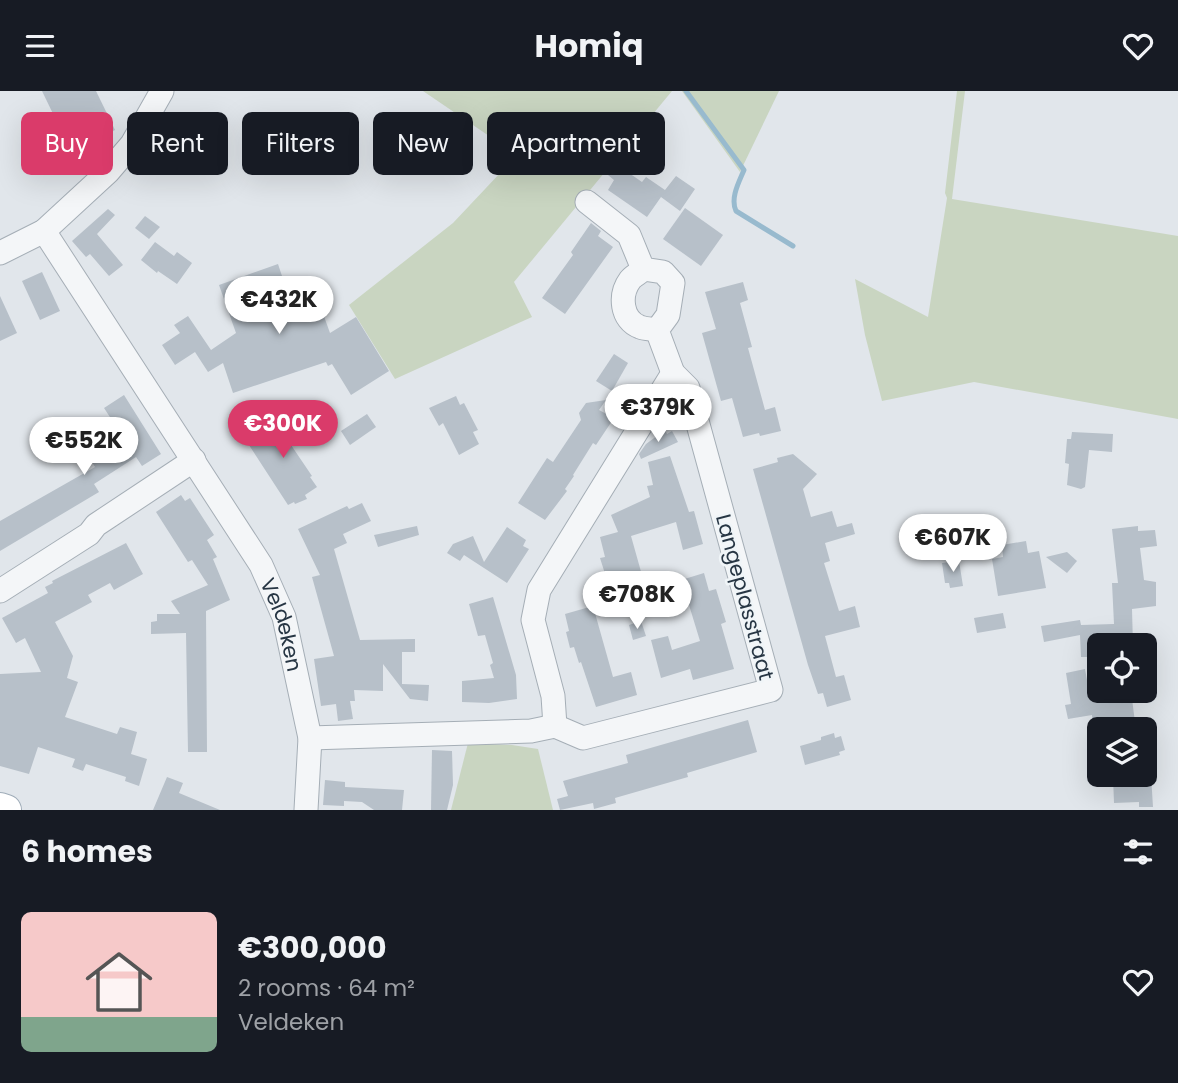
<!DOCTYPE html>
<meta charset="utf-8">
<style>
:root{--surface:#171b24;--page:#242831;--text:#f1f3f6;--muted:#9ea1a6;--line:#363941;--accent:#da3b6a}
body{margin:0;font-family:Poppins,sans-serif;background:var(--page);color:var(--text);height:100vh;display:flex;flex-direction:column;font-size:26px;white-space:nowrap}
*{box-sizing:border-box;margin:0}
p{font-size:23px;color:var(--muted)}
.icon{flex:none;width:38px;height:38px;fill:none;stroke:currentColor;stroke-width:2;stroke-linecap:round;stroke-linejoin:round}
.map{position:relative;height:719px;overflow:hidden}
.drawer{display:flex;flex-direction:column;background:var(--surface);flex:1}
.drawer>*{flex:none}
.top-card{position:absolute;left:21px;top:21px;width:700px;height:63px;display:flex;gap:14px}
.fabs{position:absolute;left:1087px;top:542px;display:grid;gap:14px}
.fabs a{display:grid;place-items:center;width:70px;height:70px;border-radius:10px;background:var(--surface);box-shadow:0 7px 28px #0002;font-size:35px}
.price{position:absolute;translate:-50% -60px;padding:0 16px;border-radius:24px;background:#fff;color:#222;font-size:23px;line-height:46px;filter:drop-shadow(0 2px 4px #0008)}
.price::after{content:'';position:absolute;left:50%;top:42px;width:21px;height:16px;margin-left:-10px;background:inherit;clip-path:polygon(0 0,100% 0,50% 100%)}
.price.active{background:var(--accent);color:#fff}
ul{padding:0;list-style:none}
li{display:flex;align-items:center;gap:21px;height:175px;padding:0 21px}
li+li{border-top:2px solid var(--line)}
li span{display:grid;place-items:center;flex:none;width:196px;height:140px;border-radius:10px;color:#555}
li>.icon{margin-inline-start:auto}
span .icon{width:84px;height:84px;fill:#fffc;stroke-width:1}
li b{font-size:30px}
h2{display:flex;justify-content:space-between;align-items:center;height:84px;padding:0 21px;font-size:30px}
.tag{padding:0 24px;border-radius:10px;background:var(--surface);box-shadow:0 7px 28px #0002;font-size:24px;line-height:63px}
.tag.active{background:var(--accent);color:#fff}
header{display:flex;justify-content:space-between;align-items:center;height:91px;padding:0 21px;background:var(--surface);font-size:32px;font-weight:700}
.map>svg:first-child{display:block}
.green{fill:#c9d5c1}
.lines{fill:none;stroke-linecap:round;stroke-linejoin:round}
.stream{stroke:#98bace;stroke-width:5}
.building{fill:#b7c0c9}
.minor-casing{stroke:#a5aeb6;stroke-width:25}
.major-casing{stroke:#9facb8;stroke-width:32}
.minor{stroke:#f4f6f8;stroke-width:23}
.major{stroke:#fff;stroke-width:30}
.labels{text-anchor:middle;dominant-baseline:central;stroke-width:5;stroke-linejoin:round;paint-order:stroke}
.street-label{font-size:21px;fill:#273644;stroke:#f0f5f8}
</style>
<header><svg class="icon" aria-label="menu" viewBox="0 0 24 24"><path d="M4 6h16M4 12h16M4 18h16"/></svg>Homiq<svg class="icon" aria-label="heart" viewBox="0 0 24 24"><path d="M12 20l-8-8c-3-5 5-10 8-4 3-6 11-1 8 4z"/></svg></header>
<div class="map">
<svg width="1178" height="719" viewBox="0 0 1178 719">
<rect width="100%" height="100%" fill="#e1e6eb"/>
<g class="green">
<path d="M423,0H672L514,191L532,226L395,288L349,214L453,132L517,64Z"/>
<path d="M682,0H779L740,81Z"/>
<path d="M957,0H965L952,108L1178,145V328L974,291L882,310L865,244L855,188L928,226L947,107L945,102Z"/>
<path d="M468,652L512,654L538,658L553,719H451Z"/>
</g>
<g class="lines">
<path class="stream" d="M686,0L744,79C739,91 730,107 736,120L793,155"/>
</g>
<g class="building">
<path d="M42,0H96L115,39L71,60Z"/>
<path d="M616,73L642,91L646,86L665,99L676,85L695,98L680,120L661,106L647,126L608,99L614,89L608,84Z"/>
<path d="M685,117L723,144L701,175L663,148Z"/>
<path d="M108,118L115,124L97,143L123,174L109,185L90,163L86,166L72,150Z"/>
<path d="M145,125L160,136L149,148L135,137Z"/>
<path d="M591,132L601,140L598,145L613,156L565,223L542,207L573,164L571,161Z"/>
<path d="M155,151L174,165L177,161L192,172L177,193L158,180L157,182L141,169Z"/>
<path d="M278,173L286,197L311,189L330,242L356,226L389,280L351,304L332,273L328,275L326,271L233,302L223,272L208,281L195,261L175,274L162,254L180,242L174,234L188,225L211,259L236,242L219,194Z"/>
<path d="M42,181L60,220L40,229L22,190Z"/>
<path d="M743,191L748,209L740,212L752,256L748,257L765,319L775,316L781,340L760,345L759,342L743,346L732,307L721,310L702,242L716,238L705,201Z"/>
<path d="M0,205L17,242L0,250Z"/>
<path d="M614,263L628,272L612,300L596,290Z"/>
<path d="M124,304L161,363L142,375L136,366L94,393L99,401L0,460V430L95,376L92,371L103,364L104,367L127,352L104,317Z"/>
<path d="M456,305L460,314L464,312L478,339L473,341L479,353L459,364L443,332L439,335L429,317Z"/>
<path d="M606,309L599,319L614,327L596,354L593,352L573,384L574,385L565,398L567,400L545,429L518,412L547,367L553,371L581,329L579,322L586,312Z"/>
<path d="M279,320L299,350L291,354L312,385L310,386L317,396L305,404L307,408L295,413L294,411L288,414L247,351L269,337L264,330Z"/>
<path d="M367,323L376,336L350,354L341,340Z"/>
<path d="M75,331L84,343L65,356L56,343Z"/>
<path d="M665,339L667,343L672,340L678,351L641,368L639,363L646,353Z"/>
<path d="M1072,341L1113,343L1112,361L1089,359L1085,396L1081,398L1067,394L1069,373L1065,372L1067,348H1071Z"/>
<path d="M793,363L817,383L803,398L811,426L832,420L837,436L852,432L855,443L825,452L830,470L824,472L839,520L855,515L860,536L825,545L836,586L844,584L851,609L827,616L823,602L818,603L808,574L753,378L778,371L777,367Z"/>
<path d="M670,365L689,421L694,420L703,453L683,459L676,431L631,445L647,502L624,509L617,486L607,489L600,467L605,466L600,446L618,441L611,424L650,406L647,395L653,394L648,371Z"/>
<path d="M181,404L185,410L190,407L214,444L207,449L217,466L213,468L230,509L206,520L207,661H188L186,542L151,543V531L157,530V523H180L171,510L208,494L192,469L188,471L156,421Z"/>
<path d="M362,412L371,430L343,443L347,452L334,458L360,549L415,548V561H402V593L429,594L428,610L410,608L383,573V600L354,599L355,610H350L353,628L338,630L336,613L321,615L314,568L334,565L312,486L320,484L298,438L347,415L349,418Z"/>
<path d="M417,435L419,444L378,456L374,444Z"/>
<path d="M1138,435V440L1155,439L1157,455L1140,457L1144,489L1156,491V515L1132,518L1133,555H1099V566H1081L1080,544L1044,551L1041,535L1080,529L1081,534L1114,533L1112,492H1118L1112,438Z"/>
<path d="M507,436L526,449L523,455L529,458L507,492L464,464L460,470L447,462L453,453L473,445L484,471Z"/>
<path d="M1026,450L1028,462L1039,460L1046,497L998,505L992,468L1003,466L1002,454Z"/>
<path d="M126,452L143,483L114,499L110,492L88,504L92,511L55,531L73,565L67,587L78,591L65,626L117,643L120,636L137,641L131,663L147,668L139,695L125,690L126,686L86,673L83,680L72,676L75,668L38,656L29,683L0,675V583L41,581L25,547L16,552L2,527L48,502L45,496L53,492L52,490Z"/>
<path d="M1067,461L1077,470L1067,482L1046,466Z"/>
<path d="M959,470L963,495L950,497L949,492H945L942,472Z"/>
<path d="M704,482L709,500L716,498L726,531L721,533L734,578L693,589L690,578L661,587L651,549L668,545L672,559L700,550L689,514L685,515L678,490Z"/>
<path d="M493,506L516,584L517,608L489,612L462,611V590L494,587L490,574L493,572L485,544L478,545L469,513Z"/>
<path d="M593,515L613,586L631,581L637,604L596,616L581,571L579,572L574,556L570,557L566,541L569,540L565,523Z"/>
<path d="M1003,522L1006,537L977,542L974,527Z"/>
<path d="M641,530L646,545L633,549L629,534Z"/>
<path d="M1085,578L1089,600H1131L1136,639H1093L1092,624L1068,628L1065,614L1071,613L1066,582Z"/>
<path d="M748,629L757,661L687,682L688,686L615,707L616,712L594,718L593,712L560,719L557,708L568,705L563,690L628,672L626,664Z"/>
<path d="M834,642L835,647L841,645L845,659L839,661L840,664L805,674L800,655L821,649V646Z"/>
<path d="M432,659L452,660L453,694L447,719H431Z"/>
<path d="M1151,684L1153,716H1139V711L1114,712L1113,686Z"/>
<path d="M167,686L183,692L179,702L220,719H153Z"/>
<path d="M325,689L345,691V696L404,699L402,719H374L362,711L344,710V715L323,714Z"/>
</g>
<g class="lines">
<defs>
<g id="minor">
<path id="s1" d="M44,140L261,474L284,526L310,647L306,719"/>
<path d="M0,162L44,140L108,81L132,53L162,0"/>
<path d="M643,178C640,182 633,185 630,189C619,204 621,229 640,236C645,238 652,238 657,239"/>
<path d="M0,500L89,443L96,434L194,369"/>
<path d="M555,635L553,605L533,529L539,499L673,282"/>
<path d="M310,647L531,640L555,635L583,647L771,599L688,297L673,282L657,239L668,224L673,192L663,181L643,178L629,144L587,111"/>
</g>
<path id="major" d="M0,717L6,719"/>
</defs>
<use href="#minor" class="minor-casing"/>
<use href="#major" class="major-casing"/>
<use href="#minor" class="minor"/>
<use href="#major" class="major"/>
</g>
<g class="labels">
<g class="street-label">
<text transform="translate(745 506) rotate(75)">Langeplasstraat</text>
<text stroke="none"><textPath href="#s1" startOffset="462">Veldeken</textPath></text>
</g>
</g>
</svg>
<div class="fabs">
<a><svg class="icon" aria-label="locate" viewBox="0 0 24 24"><circle cx="12" cy="12" r="6"/><path d="M12 2v4M12 18v4M2 12h4M18 12h4"/></svg></a>
<a><svg class="icon" aria-label="layers" viewBox="0 0 24 24"><path d="M12 4l9 5-9 5-9-5zM3 14l9 5 9-5"/></svg></a>
</div>
<b class="price" style="left:279px;top:245px">€432K</b>
<b class="price" style="left:658px;top:353px">€379K</b>
<b class="price active" style="left:283px;top:369px">€300K</b>
<b class="price" style="left:84px;top:386px">€552K</b>
<b class="price" style="left:953px;top:483px">€607K</b>
<b class="price" style="left:637px;top:540px">€708K</b>
<div class="top-card">
<a class="tag active">Buy</a>
<a class="tag">Rent</a>
<a class="tag">Filters</a>
<a class="tag">New</a>
<a class="tag">Apartment</a>
</div>
</div>
<section class="drawer">
<h2>6 homes<svg class="icon" aria-label="filters" viewBox="0 0 24 24"><path d="M4 7h16M4 17h16"/><circle cx="9" cy="7" r="2"/><circle cx="15" cy="17" r="2"/></svg></h2>
<ul>
<li><span style="background:linear-gradient(#f6c9c9 75%,#7fa58c 0)"><svg class="icon" aria-label="home" viewBox="0 0 24 24"><path d="M3 11l9-7 9 7M6 9v11h12V9"/></svg></span><div><b>€300,000</b><p>2 rooms · 64 m²</p><p>Veldeken</p></div><svg class="icon" aria-label="heart" viewBox="0 0 24 24"><path d="M12 20l-8-8c-3-5 5-10 8-4 3-6 11-1 8 4z"/></svg></li>
</ul>
</section>
